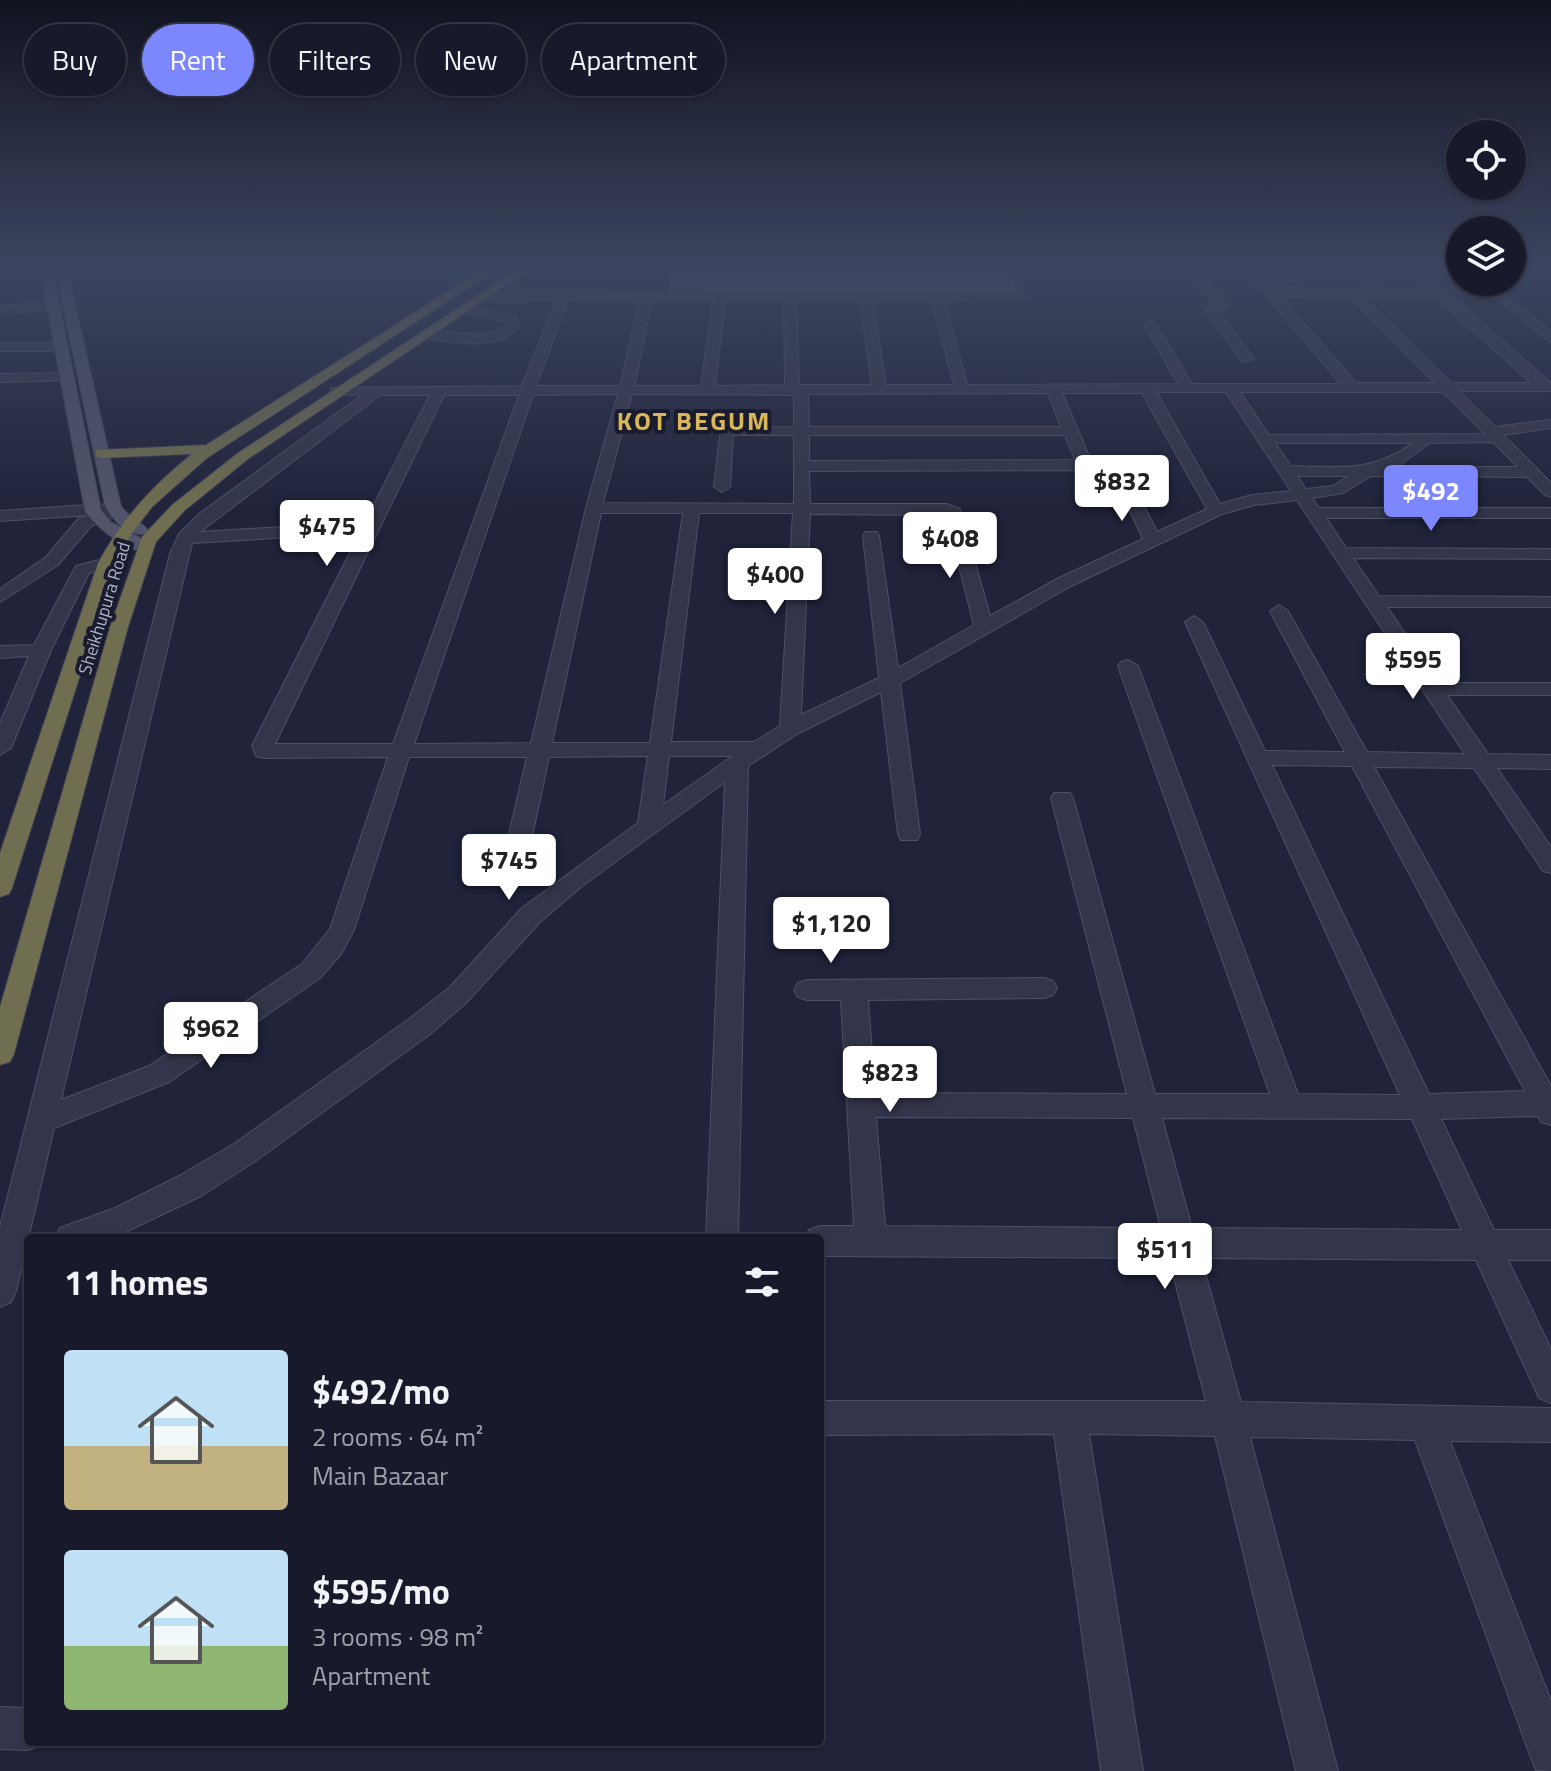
<!DOCTYPE html>
<meta charset="utf-8">
<style>
:root{--surface:#181a2c;--page:#212334;--text:#f1f3f6;--muted:#9fa1a9;--line:#363848;--accent:#7c87fd}
body{margin:0;font-family:"Titillium Web",sans-serif;background:var(--page);color:var(--text);height:100vh;display:flex;flex-direction:column;font-size:30px;white-space:nowrap}
*{box-sizing:border-box;margin:0}
p{font-size:26px;color:var(--muted)}
.icon{flex:none;width:44px;height:44px;fill:none;stroke:currentColor;stroke-width:2;stroke-linecap:round;stroke-linejoin:round}
.map{position:relative;flex:1;overflow:hidden}
.details{position:absolute;left:24px;top:1234px;width:800px;height:512px;display:flex;flex-direction:column;background:var(--surface);border-radius:8px;box-shadow:0 2px 6px #0004,0 0 0 2px var(--line)}
.details>*{flex:none}
.hud{position:absolute;left:24px;top:24px;width:800px;height:72px;display:flex;gap:16px}
.fabs{position:absolute;left:1446px;top:120px;display:grid;gap:16px}
.fabs a{display:grid;place-items:center;width:80px;height:80px;border-radius:50%;background:var(--surface);box-shadow:0 2px 6px #0004,0 0 0 2px var(--line);font-size:40px}
.price{position:absolute;translate:-50% -68px;padding:0 18px;border-radius:8px;background:#fff;color:#222;font-size:26px;line-height:52px;filter:drop-shadow(0 2px 4px #0008)}
.price::after{content:'';position:absolute;left:50%;top:48px;width:24px;height:18px;margin-left:-12px;background:inherit;clip-path:polygon(0 0,100% 0,50% 100%)}
.price.active{background:var(--accent);color:#fff}
ul{padding:0;list-style:none}
li{display:flex;align-items:center;gap:24px;height:200px;padding:0 40px}
li span{display:grid;place-items:center;flex:none;width:224px;height:160px;border-radius:8px;color:#555}
li>.icon{margin-inline-start:auto}
span .icon{width:96px;height:96px;fill:#fffc;stroke-width:1}
li b{font-size:34px}
h2{display:flex;justify-content:space-between;align-items:center;height:96px;padding:0 40px;font-size:34px}
.tag{padding:0 28px;border-radius:36px;background:var(--surface);box-shadow:0 2px 6px #0004,0 0 0 2px var(--line);font-size:28px;line-height:72px}
.tag.active{background:var(--accent);color:#fff}
.map>svg:first-child{display:block}
.lines{fill:none;stroke-linecap:round;stroke-linejoin:round}
.minor-casing{stroke:#4e5065;stroke-width:2}
.major-casing{stroke:#3d3f53;stroke-width:2}
.highway-casing{stroke:#3b3d51;stroke-width:2}
.minor{fill:#33364a;fill-rule:evenodd}
.major{fill:#51546a;fill-rule:evenodd}
.highway{fill:#706e50;fill-rule:evenodd}
.wall{fill:#464963}
.building{fill:#51546e;stroke:#60627c;stroke-width:2}
.labels{text-anchor:middle;dominant-baseline:central;stroke-width:8;stroke-linejoin:round;paint-order:stroke}
.far-street-label{font-size:18px;fill:#aeb0c6;stroke:#191b2e}
.far-district-label{font-size:26px;font-weight:bold;letter-spacing:2px;fill:#d9b657;stroke:#191b2e}
</style>
<div class="map">
<svg width="1551" height="1771" viewBox="0 0 1551 1771">
<rect width="100%" height="100%" fill="#20233a"/>
<g class="lines">
<defs>
<g id="minor">
<path d="M1000,264H1012L1026,296L1024,299L944,300L967,385L1178,384L1144,324L1150,320L1156,324L1192,384H1341L1248,274H1205L1228,306L1218,311L1254,359L1242,362L1205,310L1215,304L1185,264H1197L1199,268L1243,267L1240,264H1252L1255,267H1297L1295,264H1307L1310,270L1304,273L1261,274L1273,288L1373,290L1346,264H1358L1386,290H1429L1400,264H1413L1551,383V391H1459L1495,427L1551,420V428L1503,435L1551,483V497L1545,495L1527,477L1371,476L1343,493L1312,498L1319,508H1551V518H1326L1346,548L1551,549V559L1353,558L1379,596L1551,597V607H1387L1439,683H1551V695H1447L1488,754L1551,755V769L1497,768L1551,847V873L1543,871L1474,768L1374,767L1551,1086V1125L1541,1122L1538,1116L1441,1119L1494,1230H1551V1260H1508L1551,1349V1403L1539,1398L1476,1260L1201,1258L1241,1402L1551,1408V1442L1450,1441L1551,1701V1771L1536,1770L1530,1755L1415,1440L1250,1437L1338,1771H1296L1215,1436L1089,1434L1143,1771H1101L1054,1434L820,1435V1401H1206L1169,1258L820,1256V1238H806L809,1230L820,1226H854L841,1000H807L798,997L794,990L798,983L807,980L1044,978L1053,981L1057,988L1053,995L1044,998L868,1000L875,1093L1127,1094L1051,798L1054,793H1070L1073,798L1155,1094H1270L1118,666L1121,662L1128,660L1138,666L1298,1094L1400,1095L1185,622L1194,616L1203,622L1265,751L1345,752L1270,611L1279,605L1288,611L1367,752L1465,754L1297,500L1254,505L1222,514L1071,586L900,683L920,834L917,840H901L898,834L881,692L797,734L748,766L738,1238H706L725,782L582,886L540,922L467,1002L429,1035L254,1162L201,1196L123,1233L111,1238H55L60,1228L115,1208L179,1176L234,1144L409,1019L449,988L522,908L638,823L648,756L549,757L527,860L523,866L515,868L507,866L503,860L527,757H409L354,930L341,954L320,978L169,1082L54,1128L16,1291L11,1302L0,1307V1227L170,554L179,534L199,514L362,395L331,394V388L522,386L556,300L481,301L477,300V294L1012,292ZM1280,296L1350,297L1435,383H1356ZM1363,297L1437,298L1531,383H1451ZM568,300H640L620,386H536ZM652,300H713L701,386H634ZM725,300H784L785,385L715,386ZM796,300H860L872,385H799ZM872,300H932L954,385H886ZM1156,392H1226L1291,491L1252,495L1220,504ZM1240,392H1443L1485,434L1269,435ZM1048,393L1061,427H809L808,394ZM1062,393H1142L1207,509L1157,532L1133,484H1121L1119,487L1143,539L1059,578L990,616L960,509L947,504H810L809,471L1079,470L1086,485H1098L1100,482ZM618,394L586,508L531,743L414,744L533,395ZM632,394L794,395V427L721,428L714,487L722,492L730,487L733,435H794V504L603,503ZM380,395H430L365,522L200,532ZM444,395H519L393,744H275ZM809,435H1065L1075,460L809,461ZM1493,442L1518,467H1397L1429,443ZM1275,443H1414C1369,473 1342,467 1291,466ZM1297,476H1349L1333,486L1306,489ZM601,513H683L650,743H552ZM699,513H793L780,726L754,742H671ZM810,514L946,515L974,625L898,668L879,536L877,532H865L863,536L879,678L801,715ZM360,533L252,746L256,756L264,758L388,757L330,929L302,964L149,1066L61,1100L192,543ZM669,756H733L663,805ZM1272,765L1352,766L1525,1091L1429,1094ZM876,1117L1133,1118L1161,1228L885,1226ZM1162,1118L1412,1119L1462,1230L1192,1228Z"/>
<path d="M1453,264H1460V268Z"/>
<path d="M1539,264H1551V271Z"/>
<path d="M61,268H487L493,271L487,274L57,273L55,271Z"/>
<path d="M1475,282H1488L1551,332V342Z"/>
<path d="M54,302L58,303V309L0,314V306Z"/>
<path d="M464,304L516,317L519,328C494,352 455,342 424,338L418,334L424,330L482,335L507,327L506,322L460,311L458,308Z"/>
<path d="M0,343H63L70,347L63,351H0Z"/>
<path d="M69,373L74,374V380L0,382V374Z"/>
<path d="M101,504L109,509H121L123,512L91,526L58,565L0,602V589L46,557L79,518L91,515L0,521V511Z"/>
<path d="M107,558L116,563L113,567L89,573L51,650L11,748L0,755V723L29,656L0,658V646L34,645L76,566Z"/>
<path d="M0,1707L28,1708V1742L43,1744L28,1750L0,1749Z"/>
</g>
<g id="major">
<path d="M39,264H51L101,510L111,522L150,543L153,547L150,551C129,555 96,527 85,511Z"/>
<path d="M64,278L70,282L121,506C129,518 140,520 148,530L146,534C126,536 114,521 105,506L58,282Z"/>
</g>
<g id="highway">
<path d="M491,264H505L207,458L152,507L132,533L116,563L12,888L9,894L0,897V853L98,563C123,518 152,486 192,454L101,458L96,456V450L206,445Z"/>
<path d="M525,264H538L248,459L184,511L156,542L128,627L14,1054L10,1062L0,1065V1007L110,627L142,537L172,505L238,453Z"/>
</g>
</defs>
<use href="#minor" class="minor-casing"/>
<use href="#major" class="major-casing"/>
<use href="#highway" class="highway-casing"/>
<use href="#minor" class="minor"/>
<use href="#major" class="major"/>
<use href="#highway" class="highway"/>
</g>
<path class="wall" d="M670,288L1014,290V294L671,292Z"/>
<path class="building" d="M674,264H1005L1014,290L670,288Z"/>
<linearGradient id="sky" x2="0" y2="1"><stop stop-color="#121320"/><stop offset="0.52" stop-color="#3c4560"/><stop offset="1" stop-color="#3c4560" stop-opacity="0"/></linearGradient>
<rect width="1551" height="512" fill="url(#sky)"/>
<g class="labels">
<g class="far-street-label">
<text transform="translate(104 608) rotate(-73)">Sheikhupura Road</text>
</g>
<g class="far-district-label">
<text x="694" y="420">KOT BEGUM</text>
</g>
</g>
</svg>
<div class="fabs">
<a><svg class="icon" aria-label="locate" viewBox="0 0 24 24"><circle cx="12" cy="12" r="6"/><path d="M12 2v4M12 18v4M2 12h4M18 12h4"/></svg></a>
<a><svg class="icon" aria-label="layers" viewBox="0 0 24 24"><path d="M12 4l9 5-9 5-9-5zM3 14l9 5 9-5"/></svg></a>
</div>
<b class="price" style="left:1122px;top:523px">$832</b>
<b class="price active" style="left:1431px;top:533px">$492</b>
<b class="price" style="left:327px;top:568px">$475</b>
<b class="price" style="left:950px;top:580px">$408</b>
<b class="price" style="left:775px;top:616px">$400</b>
<b class="price" style="left:1413px;top:701px">$595</b>
<b class="price" style="left:509px;top:902px">$745</b>
<b class="price" style="left:831px;top:965px">$1,120</b>
<b class="price" style="left:211px;top:1070px">$962</b>
<b class="price" style="left:890px;top:1114px">$823</b>
<b class="price" style="left:1165px;top:1291px">$511</b>
<div class="hud">
<a class="tag">Buy</a>
<a class="tag active">Rent</a>
<a class="tag">Filters</a>
<a class="tag">New</a>
<a class="tag">Apartment</a>
</div>
<section class="details">
<h2>11 homes<svg class="icon" aria-label="filters" viewBox="0 0 24 24"><path d="M4 7h16M4 17h16"/><circle cx="9" cy="7" r="2"/><circle cx="15" cy="17" r="2"/></svg></h2>
<ul>
<li><span style="background:linear-gradient(#bfe0f5 60%,#c2b280 0)"><svg class="icon" aria-label="home" viewBox="0 0 24 24"><path d="M3 11l9-7 9 7M6 9v11h12V9"/></svg></span><div><b>$492/mo</b><p>2 rooms · 64 m²</p><p>Main Bazaar</p></div></li>
<li><span style="background:linear-gradient(#bfe0f5 60%,#8fb573 0)"><svg class="icon" aria-label="home" viewBox="0 0 24 24"><path d="M3 11l9-7 9 7M6 9v11h12V9"/></svg></span><div><b>$595/mo</b><p>3 rooms · 98 m²</p><p>Apartment</p></div></li>
</ul>
</section>
</div>
